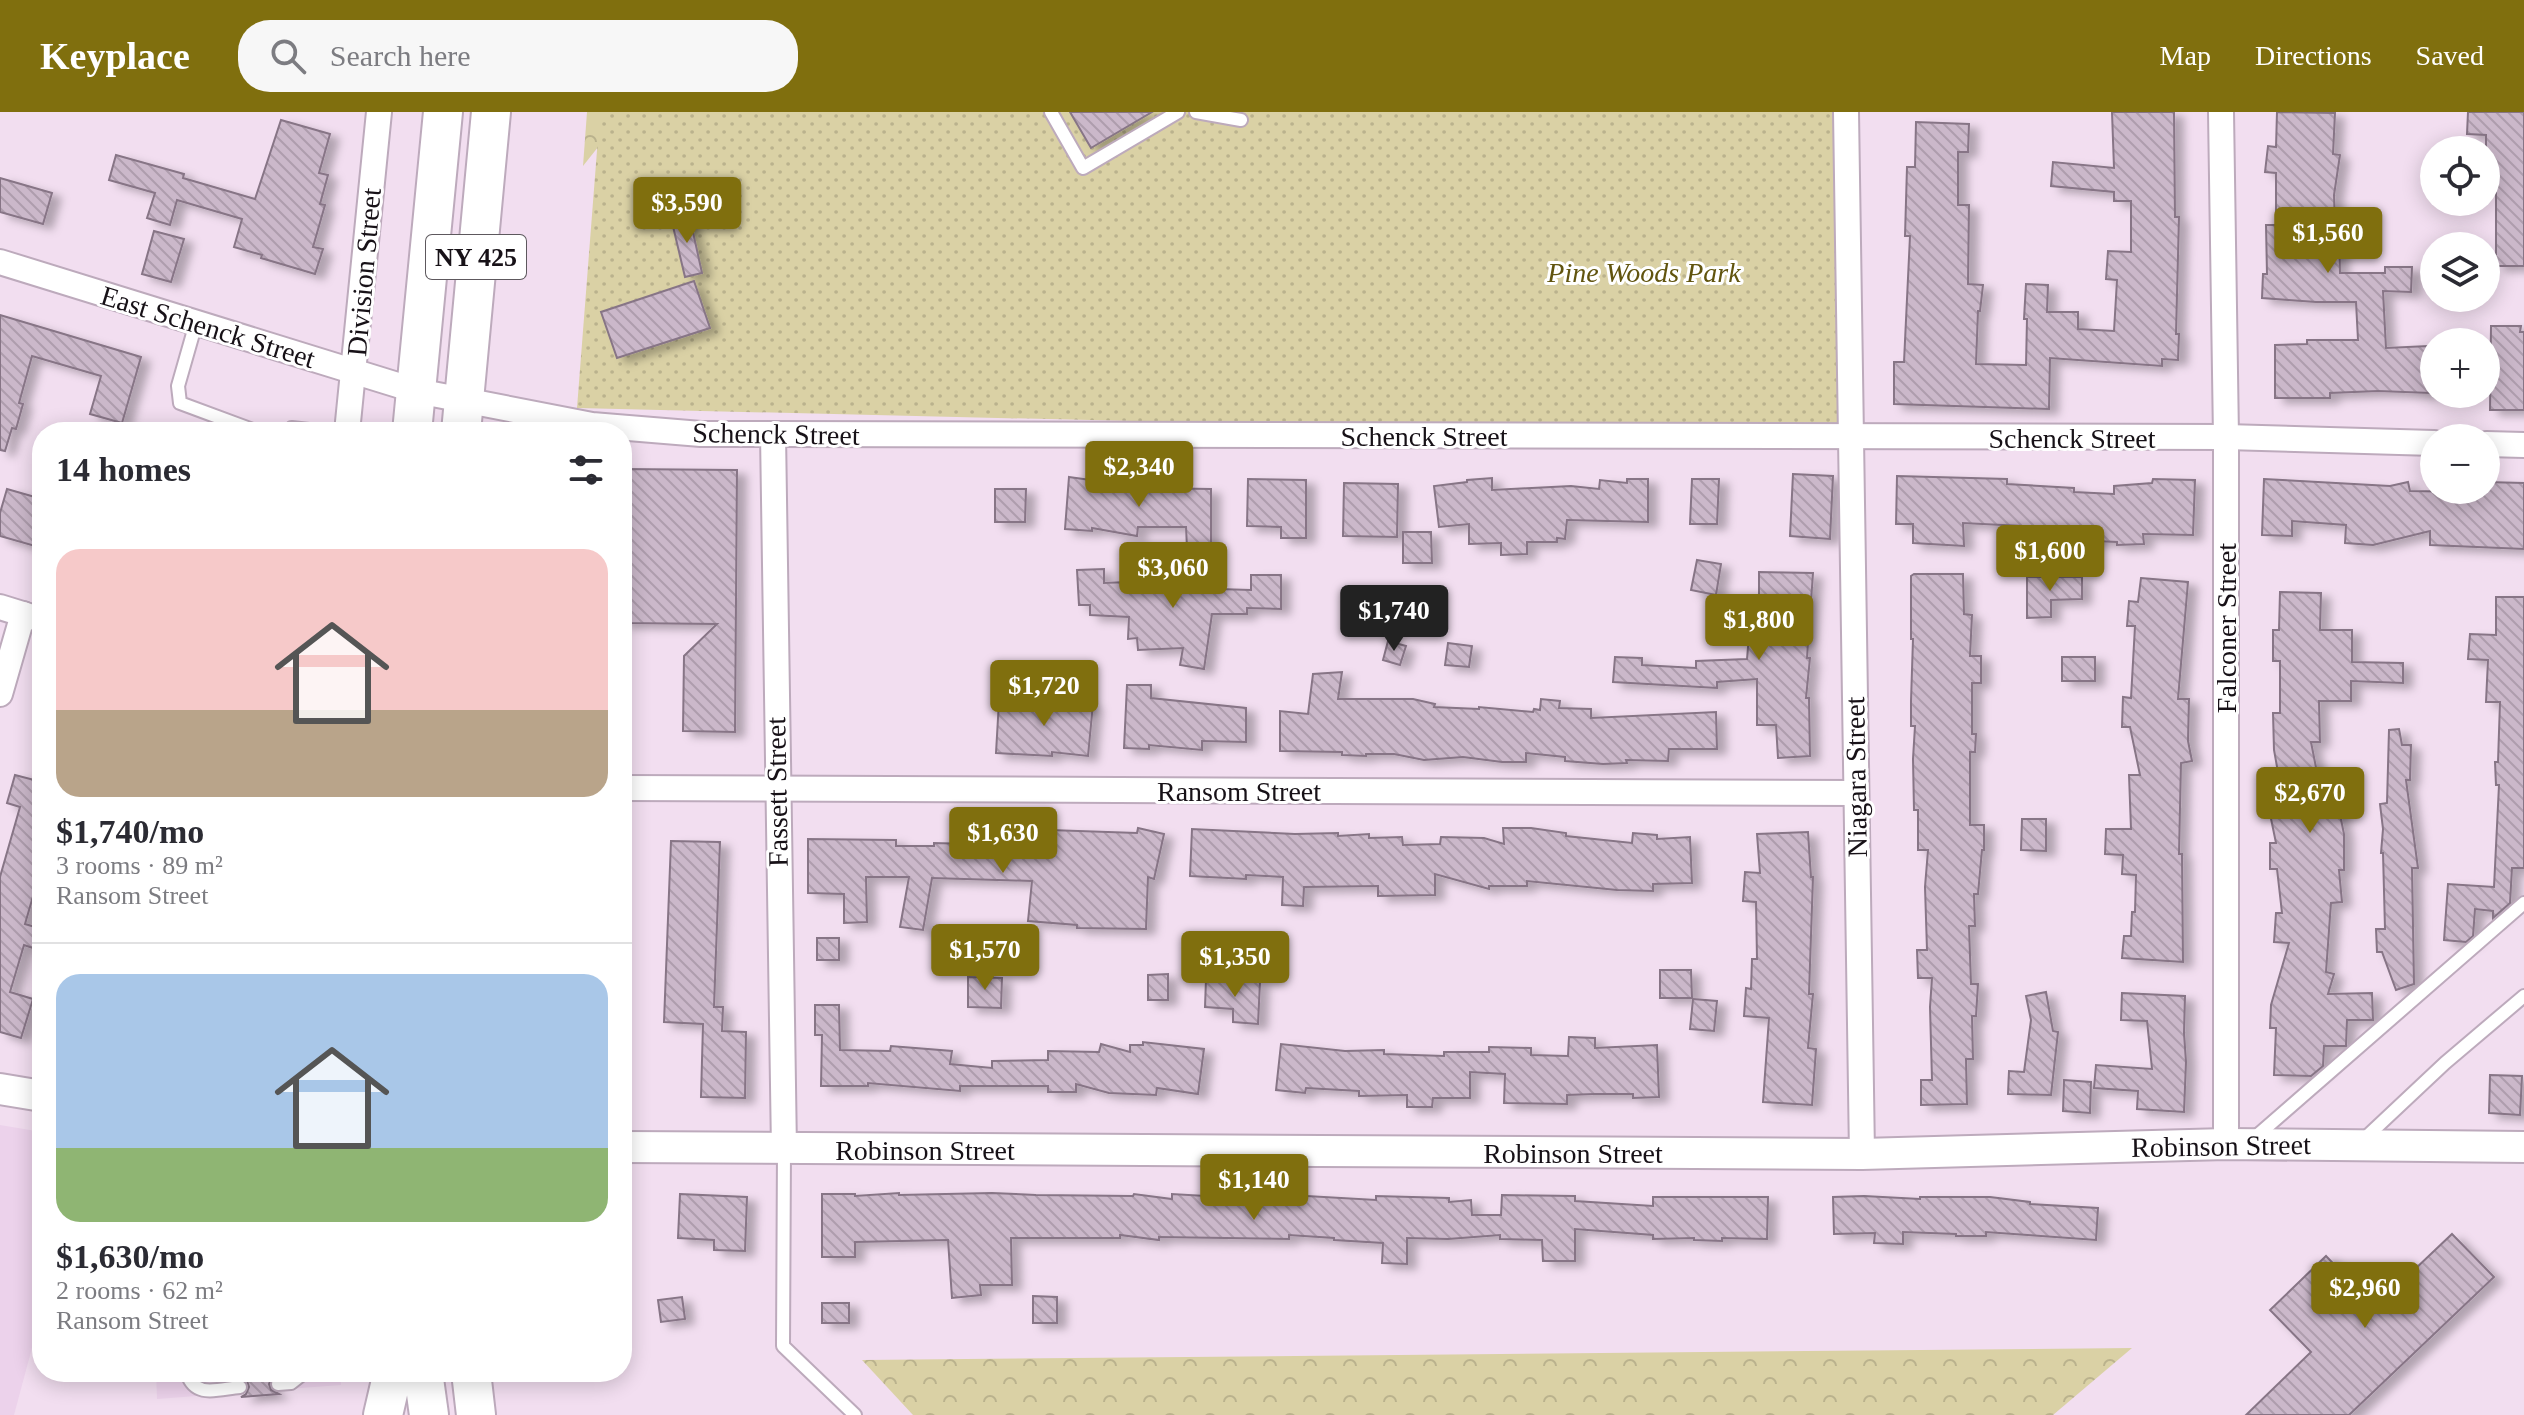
<!DOCTYPE html>
<meta charset="utf-8">
<style>
:root{--surface:#fff;--page:#f7f7f7;--text:#2b2b33;--muted:#7c7c81;--line:#e1e1e2;--accent:#806f0e}
body{margin:0;font-family:Georgia,serif;background:var(--page);color:var(--text);height:100vh;display:flex;flex-direction:column;font-size:30px;white-space:nowrap}
*{box-sizing:border-box;margin:0}
p{font-size:26px;color:var(--muted)}
.icon{flex:none;width:44px;height:44px;fill:none;stroke:currentColor;stroke-width:2;stroke-linecap:round;stroke-linejoin:round}
.map{position:relative;flex:1;overflow:hidden}
.drawer{position:absolute;left:32px;top:310px;width:600px;height:960px;display:flex;flex-direction:column;background:var(--surface);border-radius:32px;box-shadow:0 4px 20px #0003}
.drawer>*{flex:none}
.fabs{position:absolute;left:2420px;top:24px;display:grid;gap:16px}
.fabs a{display:grid;place-items:center;width:80px;height:80px;border-radius:50%;background:var(--surface);box-shadow:0 4px 20px #0003;font-size:40px}
.price{position:absolute;translate:-50% -68px;padding:0 18px;border-radius:8px;background:var(--accent);color:#fff;font-size:26px;line-height:52px;filter:drop-shadow(0 2px 4px #0008)}
.price::after{content:'';position:absolute;left:50%;top:48px;width:24px;height:18px;margin-left:-12px;background:inherit;clip-path:polygon(0 0,100% 0,50% 100%)}
.price.current{background:#222;color:#fff}
ul{padding:0;list-style:none}
li{display:grid;align-content:center;gap:16px;height:424px;padding:0 24px}
li+li{border-top:2px solid var(--line)}
li span{display:grid;place-items:center;height:248px;border-radius:24px;color:#555}
li>.icon{margin-inline-start:auto}
span .icon{width:144px;height:144px;fill:#fffc;stroke-width:1}
li b{font-size:34px}
h2{display:flex;justify-content:space-between;align-items:center;height:96px;padding:0 24px;font-size:34px}
header{display:flex;align-items:center;gap:48px;box-sizing:border-box;height:112px;padding:0 40px;background:var(--accent);color:#fff}
header strong{font-size:38px}
nav{display:flex;gap:44px;margin-inline-start:auto;font-size:28px}
.search{width:560px;height:72px;background:var(--page);display:flex;align-items:center;gap:20px;box-sizing:border-box;padding:0 28px;border-radius:32px;color:var(--muted);font-size:30px}
.map>svg:first-child{display:block}
.built{fill:#ecd2eb}
.forest{fill:url(#forest-crowns)}
.park{fill:url(#park-dots)}
.building{fill:url(#building-back-hatch);stroke:#877586;stroke-width:2;filter:url(#shadow)}
.lines{fill:none;stroke-linecap:round;stroke-linejoin:round}
.service-casing{stroke:#bdaabc;stroke-width:16}
.minor-casing{stroke:#bdaabc;stroke-width:28}
.tertiary-casing{stroke:#bdaabc;stroke-width:34}
.primary-casing{stroke:#bdaabc;stroke-width:42}
.service{stroke:#fff;stroke-width:12}
.minor{stroke:#fff;stroke-width:24}
.tertiary{stroke:#fff;stroke-width:30}
.primary{stroke:#fff;stroke-width:38}
.labels{text-anchor:middle;dominant-baseline:central;stroke-width:6;stroke-linejoin:round;paint-order:stroke}
.shield{fill:#fff;stroke:#5d585d;stroke-width:2}
.shield-label{font-size:26px;font-weight:bold;fill:#171117}
.street-label{font-size:28px;fill:#171117;stroke:#fff}
.park-label{font-size:28px;font-style:italic;fill:#61540e;stroke:#fff}
</style>
<header>
<strong>Keyplace</strong>
<div class="search"><svg class="icon" aria-label="search" viewBox="0 0 24 24"><circle cx="10" cy="10" r="6"/><path d="M15 15l6 6"/></svg>Search here</div>
<nav><a>Map</a><a>Directions</a><a>Saved</a></nav>
</header>
<div class="map">
<svg width="2524" height="1303" viewBox="0 0 2524 1303">
<defs>
<pattern id="forest-crowns" width="20" height="18" patternUnits="userSpaceOnUse" patternTransform="scale(2)"><rect width="20" height="18" fill="#dad1a5"/><path d="M2 6a3 3 0 1 1 6 0M12 15a3 3 0 1 1 6 0" fill="none" stroke="#bab28d"/></pattern>
<pattern id="park-dots" width="8" height="8" patternUnits="userSpaceOnUse" patternTransform="scale(2)"><rect width="8" height="8" fill="#dad1a5"/><path d="M2 2h.1M6 6h.1" fill="none" stroke="#bab28d" stroke-width="1.8" stroke-linecap="round"/></pattern>
<pattern id="building-back-hatch" width="6" height="6" patternUnits="userSpaceOnUse" patternTransform="scale(2)"><rect width="6" height="6" fill="#cbb8ca"/><path d="M-1 5l2 2M0 0l6 6M5-1l2 2" fill="none" stroke="#ae9dad"/></pattern>
<filter id="shadow"><feDropShadow dx="9" dy="5" stdDeviation="4" flood-color="#0004"/></filter>
</defs>
<rect width="100%" height="100%" fill="#f2def0"/>
<g class="built">
<path d="M0,1013L42,1020V1206H40L14,1303H0Z"/>
<path d="M156,1260H340L341,1273L157,1287Z"/>
</g>
<g class="forest">
<path d="M587,0H626L583,54Z"/>
<path d="M2132,1236L2053,1303H913L862,1248Z"/>
</g>
<path class="park" d="M600,0H1846L1851,326L577,296Z"/>
<g class="building">
<path d="M1070,0H1152L1091,36Z"/>
<path d="M2112,0H2174L2175,105H2179L2176,222H2179L2178,248L2162,247V254L2050,246L2049,297L1894,292V250H1904L1910,124H1905L1907,55H1915L1916,10L1969,12L1968,40H1958V93H1969L1968,172L1983,173L1980,199H1978L1976,252L2026,253L2027,207H2024L2026,172L2048,173L2047,200H2078V217L2114,219L2117,168L2106,167L2108,139L2131,140V89H2114V80L2051,74L2053,50L2114,56Z"/>
<path d="M2277,0L2335,1L2333,42L2340,43L2334,83L2335,112H2339L2340,161H2385V155H2412L2411,180L2383,179L2386,236L2428,234L2430,281L2378,279L2330,281V286H2275V233L2307,232V228H2358L2356,190H2316L2262,186L2263,162H2267L2266,113H2276V61L2265,60L2268,34L2276,35Z"/>
<path d="M2468,0H2524V154H2496V66L2486,65V23L2467,22Z"/>
<path d="M281,8L330,22L319,61L328,63L320,92L325,93L313,135L323,137L315,162L261,146L262,143L234,135L242,107L177,88L170,113L147,106L155,81L109,68L116,43L184,62L183,66L255,87Z"/>
<path d="M0,66L52,81L43,112L0,100Z"/>
<path d="M689,102L702,161L685,165L671,106Z"/>
<path d="M154,119L184,127L171,170L142,162Z"/>
<path d="M694,169L710,216L617,246L601,200Z"/>
<path d="M0,203L141,245L122,311L90,302L101,264L32,244L19,291L23,292L16,317L12,316L5,339L0,338Z"/>
<path d="M2491,214H2521L2520,220H2524V298H2490Z"/>
<path d="M622,357L737,358L735,620L683,619L684,544L717,512L622,511Z"/>
<path d="M1793,362L1833,364L1830,427L1790,424Z"/>
<path d="M1897,364L2007,367V372L2074,376V380L2114,382V374L2152,371L2153,367L2195,368L2193,423L2143,422L2144,432L2117,433V430L2071,428V434L2021,432L2022,414L1963,411L1964,434L1913,431V412H1896Z"/>
<path d="M1069,365L1148,376L1211,377V436H1187L1186,415H1138L1137,424L1092,416V419L1065,417Z"/>
<path d="M1492,366V378L1571,374L1599,377L1600,368L1627,371V367H1648V410L1567,408L1565,427L1557,426V430H1527V442L1501,443V431L1469,432V412L1439,415L1434,374L1467,370V368Z"/>
<path d="M1248,367L1306,368V426H1281V415L1247,414Z"/>
<path d="M1692,367H1719L1717,412H1690Z"/>
<path d="M2264,367L2390,374L2408,370L2410,379L2473,380L2474,378H2486V370L2524,371V437L2430,433V419L2373,433L2345,431L2346,413L2292,409V424L2262,423Z"/>
<path d="M1344,371L1398,372L1397,425L1343,424Z"/>
<path d="M7,377L42,387V436L0,424V401Z"/>
<path d="M995,377H1026L1025,410H995Z"/>
<path d="M1403,420H1431L1432,451H1403Z"/>
<path d="M1697,448L1721,452L1716,483L1691,478Z"/>
<path d="M1104,457V471L1151,469V475L1251,478V463H1281V497L1247,496V502H1212L1204,557L1180,553L1183,536L1138,538L1137,526L1128,527L1129,505L1090,503V493H1079L1077,458Z"/>
<path d="M1759,460L1813,461L1807,546H1810L1806,586H1809L1810,644L1778,646L1776,613H1757V567L1717,570V576L1613,570L1615,545L1642,546V553L1696,556V549L1747,547L1751,500H1759Z"/>
<path d="M1914,462H1963L1964,502L1972,503L1970,544H1981V571H1972V622H1976L1975,640H1970V713H1984V738H1982L1978,782H1974L1975,814H1969L1971,872H1978L1976,904H1972L1973,947H1966L1967,992L1921,993V968H1932L1930,895L1932,866H1918L1917,838H1927L1925,775L1928,738H1918V698H1914L1913,647L1915,614H1911V589L1913,527H1911V464Z"/>
<path d="M2027,465H2082V487L2051,488V505L2027,506Z"/>
<path d="M2141,466L2188,470L2178,587H2189L2188,629L2192,649L2181,651L2179,742H2182L2183,850L2122,846L2124,824H2131L2132,800H2135L2136,763L2122,762L2123,743L2105,742L2106,717H2131L2129,663H2140L2130,615H2122L2123,585L2131,586L2135,514H2127L2129,489L2138,490Z"/>
<path d="M2280,480L2321,481L2320,518H2352V550L2403,551V571L2351,569V589H2319L2320,630H2311L2322,686L2336,683L2344,722V758H2339L2342,790L2331,791L2326,860L2334,862L2328,882L2372,881L2373,908H2347L2346,934H2324L2323,954L2311,964L2274,963L2276,916H2270L2271,893L2289,831L2274,830L2276,801H2282L2277,757H2270V731H2276L2269,697L2284,694L2274,638L2273,601H2280V549H2273V518H2279Z"/>
<path d="M2496,485H2524V756H2512L2510,791L2493,806V799L2475,797L2473,824L2466,830L2444,828L2448,772L2494,775L2499,673H2496L2495,650H2498L2500,590H2486L2488,548L2468,547L2470,522L2496,523Z"/>
<path d="M1388,529L1406,534L1400,553L1383,548Z"/>
<path d="M1448,531L1472,534L1469,555L1445,553Z"/>
<rect x="2062" y="545" width="33" height="24"/>
<path d="M1342,560L1338,587H1413L1435,592L1434,595L1479,597V595L1533,600L1534,597L1540,598L1541,587L1560,589L1559,596L1591,597V606L1716,600L1717,637H1669L1668,649L1626,648L1627,651L1603,652L1565,649V645L1526,641V650H1502L1463,645L1424,648L1394,642H1366V644L1342,643V640L1280,639V599L1308,602L1313,562Z"/>
<path d="M1127,573H1151V586L1246,596V630L1202,629V638L1149,633V637L1124,636Z"/>
<path d="M1030,587L1093,592L1088,644L1052,640V644L996,641L999,589L1030,591Z"/>
<path d="M2399,617L2402,633H2411L2410,668H2406L2418,756H2412L2414,872L2396,878L2382,840H2377L2376,817H2385L2383,741H2381L2383,717L2380,692L2387,691L2389,618Z"/>
<path d="M15,663L42,670V753L25,812L42,817V839L24,833L10,880L33,887L21,926L0,920V765L20,695L7,691Z"/>
<path d="M2022,707H2046V739L2021,738Z"/>
<path d="M1138,716L1164,722L1154,767L1148,765L1146,817L1077,816V813L1028,809L1032,769L932,766L923,818L900,815L909,765H866L867,810L844,811V782L808,781V727L896,728V734H934V731L1050,734V718L1137,721Z"/>
<path d="M1503,716H1531L1566,721V724L1632,731L1633,721L1657,723V727L1690,725L1692,771L1653,772V779L1617,778L1527,769V774H1489V777L1435,762V783L1378,784V774L1304,775L1303,794L1282,793L1283,765L1246,763V767L1190,764L1192,717L1295,722L1338,721V724L1369,722V726L1402,725L1403,733L1440,732L1441,725L1484,726L1504,732Z"/>
<path d="M1808,720L1811,765H1813L1809,882H1813L1808,936L1816,937L1812,993L1763,990L1769,906L1744,904L1746,876L1751,877L1752,847H1757L1756,790L1743,789L1745,760L1760,761L1757,722Z"/>
<path d="M671,729L720,730L714,895H723L722,919L746,920L745,986L701,985L703,912L664,910Z"/>
<rect x="817" y="826" width="22" height="22"/>
<path d="M1660,858H1691L1692,886H1660Z"/>
<path d="M1168,862V888H1148V863Z"/>
<path d="M968,865L1002,866L1001,896L968,895Z"/>
<path d="M1206,867L1260,870L1258,912L1233,910V897L1205,895Z"/>
<path d="M2046,880L2053,919L2058,920L2051,983L2008,982L2009,959L2024,960L2031,908L2026,884Z"/>
<path d="M2122,881L2185,884L2184,921L2186,950L2184,1000L2137,997L2138,979L2094,976L2096,953L2152,957L2147,909L2121,908Z"/>
<path d="M1693,887L1717,889L1714,919L1690,917Z"/>
<path d="M815,893H839L840,938L890,939L891,934L952,939L950,952L992,956V949L1048,948V939L1099,940L1101,932L1130,940V933H1143V930L1204,937L1198,982L1157,976L1156,983L1109,981L1076,972V980H1048V974H960V979L868,971V974H821L822,923H815Z"/>
<path d="M1569,925L1595,926V936L1657,933L1659,985L1633,986V982H1594L1567,983V992L1504,991L1505,962L1470,960V986H1433L1432,995H1407V983L1359,984V979L1306,976L1305,981L1276,978L1281,932L1345,939L1384,938V942L1444,944V940H1489V935L1531,936V943L1568,944Z"/>
<path d="M2490,963L2522,964L2520,1003L2489,1001Z"/>
<path d="M2064,968L2091,970L2090,1001L2063,999Z"/>
<path d="M899,1081V1083L992,1081L1036,1083L1133,1084L1134,1082L1172,1087V1082L1206,1084L1289,1083L1376,1088V1084L1449,1086V1090L1471,1088L1472,1103H1501L1502,1083L1575,1084V1089L1653,1094V1085H1768L1767,1127L1722,1126V1129L1694,1128V1126L1653,1127V1123L1575,1117V1149H1543L1542,1128L1500,1127V1123L1448,1127L1407,1126V1152L1382,1151L1383,1131L1334,1128V1126L1289,1123V1127L1159,1125V1128L1120,1123V1126H1011L1012,1173H980L981,1183L952,1186L948,1128L855,1130V1145H822V1082H855V1084Z"/>
<path d="M680,1082L747,1085L745,1139L714,1138V1128L678,1126Z"/>
<path d="M1864,1084L1920,1087V1085H1990L2030,1090V1092L2098,1096L2096,1128L1986,1120V1124H1956V1122L1903,1120V1132L1874,1131L1875,1121L1834,1122L1833,1085Z"/>
<path d="M2452,1122L2494,1165L2349,1303H2246L2311,1240L2270,1198L2326,1144L2375,1195Z"/>
<path d="M1033,1184L1057,1185V1211H1033Z"/>
<path d="M682,1185L685,1207L661,1210L658,1188Z"/>
<rect x="822" y="1191" width="27" height="20"/>
<path d="M278,1262L272,1265L269,1272L271,1278L279,1282L241,1285L246,1282L249,1275L247,1269L240,1265Z"/>
</g>
<g class="lines">
<defs>
<g id="service">
<path d="M1051,0L1083,56L1178,0"/>
<path d="M1196,0L1241,8"/>
<path d="M196,211L178,274L180,291L258,320"/>
<path d="M290,320L292,316L326,320"/>
<path d="M2252,1028L2524,791"/>
<path d="M2363,1028L2445,951L2524,884"/>
<path d="M784,1038L783,1234L855,1303"/>
<path d="M187,1261C195,1287 218,1277 240,1275"/>
<path d="M278,1272L291,1271L305,1260"/>
</g>
<g id="minor">
<path d="M1846,0L1862,1042"/>
<path d="M2221,0L2226,325V1032"/>
<path d="M0,150L417,279L592,313L701,322H773L2226,325L2434,331"/>
<path d="M347,320L379,0"/>
<path d="M773,322L784,1038"/>
<path d="M2486,332L2524,333"/>
<path d="M0,495L42,508"/>
<path d="M0,582L23,502"/>
<path d="M622,676L1856,681"/>
</g>
<g id="tertiary">
<path d="M0,977L42,984"/>
<path d="M622,1035L1862,1042L2226,1032L2524,1035"/>
</g>
<g id="primary">
<path d="M412,320L443,0"/>
<path d="M461,320L491,0"/>
<path d="M423,1260L429,1303"/>
<path d="M471,1260L476,1303"/>
<path d="M383,1303L393,1260"/>
</g>
</defs>
<use href="#service" class="service-casing"/>
<use href="#minor" class="minor-casing"/>
<use href="#tertiary" class="tertiary-casing"/>
<use href="#primary" class="primary-casing"/>
<use href="#service" class="service"/>
<use href="#minor" class="minor"/>
<use href="#tertiary" class="tertiary"/>
<use href="#primary" class="primary"/>
</g>
<g class="labels">
<rect class="shield" x="426" y="123" width="100" height="44" rx="6"/>
<g class="shield-label">
<text x="476" y="145">NY 425</text>
</g>
<g class="street-label">
<text transform="translate(364 160) rotate(-85)">Division Street</text>
<text transform="translate(208 215) rotate(17)">East Schenck Street</text>
<text transform="translate(776 322) rotate(1)">Schenck Street</text>
<text x="1424" y="324">Schenck Street</text>
<text x="2072" y="326">Schenck Street</text>
<text transform="translate(2226 516) rotate(-90)">Falconer Street</text>
<text transform="translate(1856 665) rotate(-91)">Niagara Street</text>
<text x="1239" y="679">Ransom Street</text>
<text transform="translate(777 680) rotate(-91)">Fassett Street</text>
<text transform="translate(2221 1034) rotate(-1)">Robinson Street</text>
<text x="925" y="1038">Robinson Street</text>
<text x="1573" y="1041">Robinson Street</text>
</g>
<g class="park-label">
<text x="1644" y="160">Pine Woods Park</text>
</g>
</g>
</svg>
<div class="fabs">
<a><svg class="icon" aria-label="locate" viewBox="0 0 24 24"><circle cx="12" cy="12" r="6"/><path d="M12 2v4M12 18v4M2 12h4M18 12h4"/></svg></a>
<a><svg class="icon" aria-label="layers" viewBox="0 0 24 24"><path d="M12 4l9 5-9 5-9-5zM3 14l9 5 9-5"/></svg></a>
<a>+</a>
<a>−</a>
</div>
<b class="price" style="left:687px;top:133px">$3,590</b>
<b class="price" style="left:2328px;top:163px">$1,560</b>
<b class="price" style="left:1139px;top:397px">$2,340</b>
<b class="price" style="left:2050px;top:481px">$1,600</b>
<b class="price" style="left:1173px;top:498px">$3,060</b>
<b class="price current" style="left:1394px;top:541px">$1,740</b>
<b class="price" style="left:1759px;top:550px">$1,800</b>
<b class="price" style="left:1044px;top:616px">$1,720</b>
<b class="price" style="left:2310px;top:723px">$2,670</b>
<b class="price" style="left:1003px;top:763px">$1,630</b>
<b class="price" style="left:985px;top:880px">$1,570</b>
<b class="price" style="left:1235px;top:887px">$1,350</b>
<b class="price" style="left:1254px;top:1110px">$1,140</b>
<b class="price" style="left:2365px;top:1218px">$2,960</b>
<section class="drawer">
<h2>14 homes<svg class="icon" aria-label="filters" viewBox="0 0 24 24"><path d="M4 7h16M4 17h16"/><circle cx="9" cy="7" r="2"/><circle cx="15" cy="17" r="2"/></svg></h2>
<ul>
<li><span style="background:linear-gradient(#f6c9c9 65%,#b9a48a 0)"><svg class="icon" aria-label="home" viewBox="0 0 24 24"><path d="M3 11l9-7 9 7M6 9v11h12V9"/></svg></span><div><b>$1,740/mo</b><p>3 rooms · 89 m²</p><p>Ransom Street</p></div></li>
<li><span style="background:linear-gradient(#a9c7e8 70%,#8fb573 0)"><svg class="icon" aria-label="home" viewBox="0 0 24 24"><path d="M3 11l9-7 9 7M6 9v11h12V9"/></svg></span><div><b>$1,630/mo</b><p>2 rooms · 62 m²</p><p>Ransom Street</p></div></li>
</ul>
</section>
</div>
